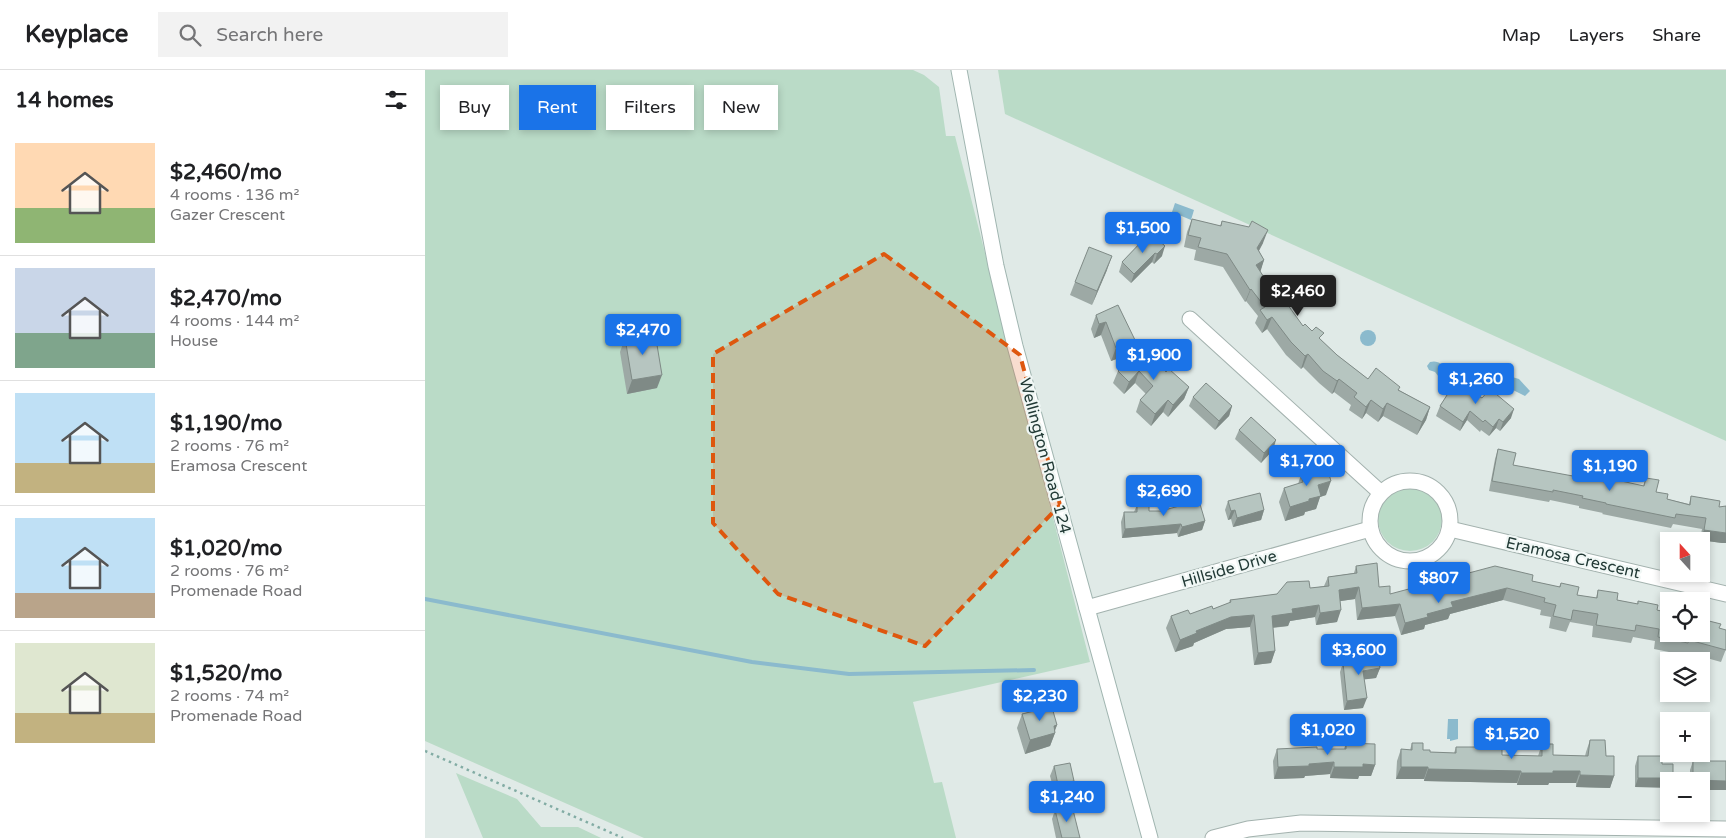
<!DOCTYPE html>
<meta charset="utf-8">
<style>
:root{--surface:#fff;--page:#f2f2f2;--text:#202124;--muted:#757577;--line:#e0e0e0;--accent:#1a73e8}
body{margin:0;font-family:"Varela Round",sans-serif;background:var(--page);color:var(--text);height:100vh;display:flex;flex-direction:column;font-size:19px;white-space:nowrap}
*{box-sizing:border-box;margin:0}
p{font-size:16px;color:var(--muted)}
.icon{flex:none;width:28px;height:28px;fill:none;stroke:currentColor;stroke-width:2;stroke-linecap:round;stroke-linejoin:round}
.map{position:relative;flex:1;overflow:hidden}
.side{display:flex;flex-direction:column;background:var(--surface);width:425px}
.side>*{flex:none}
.top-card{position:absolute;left:15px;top:15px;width:475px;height:45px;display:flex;gap:10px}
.needle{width:32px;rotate:339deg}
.controls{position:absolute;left:1235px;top:462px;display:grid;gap:10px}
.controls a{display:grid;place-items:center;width:50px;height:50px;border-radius:0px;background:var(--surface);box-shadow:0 2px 8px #0003;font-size:25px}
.price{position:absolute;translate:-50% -42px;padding:0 11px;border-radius:5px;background:var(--accent);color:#fff;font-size:16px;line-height:32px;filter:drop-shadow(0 1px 2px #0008)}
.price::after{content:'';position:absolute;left:50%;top:30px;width:15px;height:11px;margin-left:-8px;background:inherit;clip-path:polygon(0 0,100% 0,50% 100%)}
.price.current{background:#222;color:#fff}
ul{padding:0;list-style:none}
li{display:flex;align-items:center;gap:15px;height:125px;padding:0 15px}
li+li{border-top:1px solid var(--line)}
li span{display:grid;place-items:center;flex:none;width:140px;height:100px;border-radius:0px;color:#555}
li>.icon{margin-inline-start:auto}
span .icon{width:60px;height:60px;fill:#fffc;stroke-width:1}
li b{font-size:21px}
h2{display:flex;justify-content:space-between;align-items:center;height:60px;padding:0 15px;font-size:21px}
.tag{padding:0 18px;border-radius:0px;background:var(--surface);box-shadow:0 2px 8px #0003;font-size:18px;line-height:45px}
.tag.current{background:var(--accent);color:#fff}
header{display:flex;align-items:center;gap:30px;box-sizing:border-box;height:70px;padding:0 25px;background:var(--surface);border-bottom:1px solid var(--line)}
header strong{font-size:24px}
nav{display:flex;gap:28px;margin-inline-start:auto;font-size:18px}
.search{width:350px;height:45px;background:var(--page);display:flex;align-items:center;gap:12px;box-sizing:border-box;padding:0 18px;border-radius:0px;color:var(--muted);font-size:19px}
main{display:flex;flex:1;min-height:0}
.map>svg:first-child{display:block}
.green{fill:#badbc7}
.water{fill:#8bbacd}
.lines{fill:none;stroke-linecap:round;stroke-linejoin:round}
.stream{stroke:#8bbacd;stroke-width:4}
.minor-casing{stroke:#a3b2ae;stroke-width:17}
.secondary-casing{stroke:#a0b5b0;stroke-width:17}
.path{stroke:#82aca4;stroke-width:2.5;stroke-dasharray:2.5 4;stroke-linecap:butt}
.minor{stroke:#fff;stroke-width:15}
.secondary{stroke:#fff;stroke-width:15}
.wall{fill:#9da9a5}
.shaded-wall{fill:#7f8a86}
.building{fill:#b6c5c0;stroke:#7f8a86}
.marked{fill:#de570e;fill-opacity:0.2;stroke:#de570e;stroke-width:4;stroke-dasharray:10 6;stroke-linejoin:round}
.labels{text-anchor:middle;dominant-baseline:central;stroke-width:4.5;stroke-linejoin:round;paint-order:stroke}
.street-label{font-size:16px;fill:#223a36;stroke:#f0f7f5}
</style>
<header>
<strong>Keyplace</strong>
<div class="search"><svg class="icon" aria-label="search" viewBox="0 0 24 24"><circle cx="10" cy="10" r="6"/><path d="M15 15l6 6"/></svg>Search here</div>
<nav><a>Map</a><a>Layers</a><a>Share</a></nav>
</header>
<main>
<section class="side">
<h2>14 homes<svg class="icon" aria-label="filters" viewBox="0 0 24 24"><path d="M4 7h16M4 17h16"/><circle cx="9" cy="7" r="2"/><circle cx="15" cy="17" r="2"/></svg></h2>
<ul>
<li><span style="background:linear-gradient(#ffd9b3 65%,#8fb573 0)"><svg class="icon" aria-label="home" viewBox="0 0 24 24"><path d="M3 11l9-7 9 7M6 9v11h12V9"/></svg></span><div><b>$2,460/mo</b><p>4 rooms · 136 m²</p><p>Gazer Crescent</p></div></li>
<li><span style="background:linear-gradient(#c9d6e8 65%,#7fa58c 0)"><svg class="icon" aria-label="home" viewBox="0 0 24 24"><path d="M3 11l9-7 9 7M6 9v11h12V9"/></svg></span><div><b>$2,470/mo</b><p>4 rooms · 144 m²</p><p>House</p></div></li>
<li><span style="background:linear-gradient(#bfe0f5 70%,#c2b280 0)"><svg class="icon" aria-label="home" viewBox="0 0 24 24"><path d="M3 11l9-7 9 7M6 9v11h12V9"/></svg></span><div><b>$1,190/mo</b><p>2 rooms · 76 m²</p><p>Eramosa Crescent</p></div></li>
<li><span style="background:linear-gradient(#bfe0f5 75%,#b9a48a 0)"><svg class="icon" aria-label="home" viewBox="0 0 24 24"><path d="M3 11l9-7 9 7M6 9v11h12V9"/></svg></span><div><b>$1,020/mo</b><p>2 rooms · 76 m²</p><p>Promenade Road</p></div></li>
<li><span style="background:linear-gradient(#dfe7d0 70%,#c2b280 0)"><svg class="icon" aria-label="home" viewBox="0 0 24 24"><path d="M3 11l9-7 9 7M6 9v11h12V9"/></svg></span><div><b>$1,520/mo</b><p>2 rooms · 74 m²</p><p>Promenade Road</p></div></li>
</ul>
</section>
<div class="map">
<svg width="1301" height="768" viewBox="0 0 1301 768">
<rect width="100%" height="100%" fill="#e0eae7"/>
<g class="green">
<path d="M0,0H488L499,5L514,17L521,66H530L665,592L488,632L509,713L517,712L531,768H219L0,671Z"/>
<path d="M573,0H1301V371L580,44Z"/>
<circle cx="985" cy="449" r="32"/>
<path d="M31,703L92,729L116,757H153L176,768H58Z"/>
</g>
<g class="water">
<path d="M750,133L769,140L766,150L747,142Z"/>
<circle cx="943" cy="268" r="8"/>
<path d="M1005,292C1013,290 1018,294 1021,301V305L1014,307L1010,302L1004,300L1002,296Z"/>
<path d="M1087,307L1094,309L1105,321L1100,326L1086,319L1083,312Z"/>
<path d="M1023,649H1033V669L1025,671V669H1022Z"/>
</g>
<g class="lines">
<path class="stream" d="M0,529L327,592L424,604L609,600"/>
<defs>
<g id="minor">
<path d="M765,249L956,423"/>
<circle cx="985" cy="451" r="40"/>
<path d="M1025,459L1301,524"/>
<path d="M662,538L945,459"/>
<path d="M788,768L823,759L876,753L1301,759"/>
</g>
<path id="secondary" d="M534,0L571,196L590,276L725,768"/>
</defs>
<use href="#minor" class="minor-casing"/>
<use href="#secondary" class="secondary-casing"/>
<path class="path" d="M0,681L198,768"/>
<use href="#minor" class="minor"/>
<use href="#secondary" class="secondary"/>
</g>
<g class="wall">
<path d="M767,149L795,156L797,151L838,173L834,181L839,190L835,201L844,215L878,256L896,270L912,285L943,309L974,320L1005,337L1001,350L992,365L958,346L953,352L941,343L937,349L924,340L926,335L909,322L907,324L894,313L878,297L876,299L861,285L842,259L837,263L830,253L833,246L821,231L820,232L798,197L769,190L771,180L759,177L762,162Z"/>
<path d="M719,169L737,186L729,194L727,192L706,213L694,202L697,192Z"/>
<path d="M682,200L667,235L645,225L650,212Z"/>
<path d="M671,245L710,270L705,284L686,291L676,265L669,268L666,259Z"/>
<path d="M200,268L232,318L202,324L195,282Z"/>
<path d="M693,301L741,302L764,317L759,329L743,347L738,342L726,356L711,342L715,330L721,324L710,313L699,324L688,313Z"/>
<path d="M1031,311L1086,348L1075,361L1071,358L1064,366L1056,360L1055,362L1042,350L1035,361L1011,346L1015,336Z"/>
<path d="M768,327L807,336L804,346L790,360L764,336Z"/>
<path d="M814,360L848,380L836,393L810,369Z"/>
<path d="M1073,379L1088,395L1185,413L1187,409L1218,416L1221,408L1231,422L1242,429L1264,434L1266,426L1294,437L1301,436V473H1297L1275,470L1277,459L1248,454L1246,458L1177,444L1178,443L1154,438V436L1125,430L1124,432L1064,421L1070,389Z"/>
<path d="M876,405L901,425L895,427L891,439L880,442L879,445L860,451L854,432L859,418L873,414Z"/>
<path d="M803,431L839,440L836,450L808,457L806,449L803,450L800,440Z"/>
<path d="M712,435L724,441H736L766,436L780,451L777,460L753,467L752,463L697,468L696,452L699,442H709Z"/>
<path d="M931,496L954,517L965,524L1107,511L1134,517L1136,513L1152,525L1171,528L1173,520L1192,530L1212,534L1213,531L1232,540L1294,558L1301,579L1296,592L1260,582L1259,585L1229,579L1230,571L1208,567L1206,573L1167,567L1168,556L1145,552L1141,562L1124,558L1126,547L1115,545L1116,540L1078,530L1025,544L1023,549L1000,555L999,559L976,565L970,546L932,550L930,529L915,531L912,552L891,555L890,547L865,551L863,556L848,558L850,581L846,593L829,595L825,557L801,559L769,573L768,576L750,582L741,558L746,546L765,544L788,539L804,533L805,530L852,524L899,516L903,507L929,503Z"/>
<path d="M938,586L955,598L951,608L939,609L938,638L919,640L915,602L918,593L937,591Z"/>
<path d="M612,638L632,655L630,660V663L625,676L600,684L592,658L597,644L611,640Z"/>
<path d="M1165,670L1181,686L1189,706L1185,718L1151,717V713H1124L1123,715H1092V713L999,711V709H971L972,691L976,679L985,680L987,673L998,680L1005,682L1029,683L1031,677L1077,685L1113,686L1117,674L1128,685L1160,686L1161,682Z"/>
<path d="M921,673L950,695L946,706H934L933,709L905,708V704L880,706L879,708L849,709L848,691L852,679H919Z"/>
<path d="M1213,686L1237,694L1210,717V696Z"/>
<path d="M1268,691H1301V720H1276V711H1265V700Z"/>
<path d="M629,696L646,721L630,724L625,706Z"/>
<path d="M630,740L655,768H631L627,749Z"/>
</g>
<g class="shaded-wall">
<path d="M843,160L838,173L828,191L832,178Z"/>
<path d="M740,176L737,186L729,194L732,184Z"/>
<path d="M730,183L727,192L706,213L709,204Z"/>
<path d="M687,186L682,200L667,235L672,221Z"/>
<path d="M839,190L835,203L831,195Z"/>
<path d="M826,219L821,231L820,232L825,220Z"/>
<path d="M847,247L842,259L837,263L842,250Z"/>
<path d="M681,252L676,265L669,268L674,254Z"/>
<path d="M710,270L705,284L686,291L691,278Z"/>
<path d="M883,284L878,297L876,299L880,286Z"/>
<path d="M714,301L710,313L699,324L704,312Z"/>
<path d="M237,305L232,318L202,324L207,310Z"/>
<path d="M914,309L909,322L907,324L912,311Z"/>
<path d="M764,317L759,329L743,347L748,335Z"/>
<path d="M743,330L738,342L726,356L730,344Z"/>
<path d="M946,330L941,343L937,349L941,337Z"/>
<path d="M962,333L958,346L953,352L958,339Z"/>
<path d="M807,336L804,346L790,360L794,351Z"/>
<path d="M1005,337L1001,350L992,365L997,352Z"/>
<path d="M1089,339L1086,348L1075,361L1078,352Z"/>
<path d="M1045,341L1042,350L1035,361L1038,352Z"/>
<path d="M1074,349L1071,358L1064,366L1068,357Z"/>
<path d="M851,370L848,380L836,393L839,383Z"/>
<path d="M906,411L901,425L895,427L891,439L880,442L879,445L860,451L865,437L884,429L893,415Z"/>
<path d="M810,440L806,449L803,450L806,441Z"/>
<path d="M839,440L836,450L808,457L812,448Z"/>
<path d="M780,451L777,460L753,467L757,457Z"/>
<path d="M756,454L752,463L697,468L700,459Z"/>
<path d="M1279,460L1301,463V473H1297L1275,470Z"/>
<path d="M934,517L930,529L909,532L914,520Z"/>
<path d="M1082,518L1078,530L1025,544L1023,549L1000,555L999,559L976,565L980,553L1026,532Z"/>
<path d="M975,534L970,546L932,550L937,538Z"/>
<path d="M894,535L890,547L865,551L863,556L842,558L847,546L867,539Z"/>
<path d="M916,540L912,552L891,555L895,543Z"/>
<path d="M829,545L825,557L801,559L769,573L768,576L750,582L755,570L771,561L806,547Z"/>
<path d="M850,581L846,593L829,595L833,583Z"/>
<path d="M955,598L951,608L935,610L938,601Z"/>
<path d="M942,628L938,638L919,640L922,631Z"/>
<path d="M632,655L629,663H630L625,676L600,684L605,670L629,656Z"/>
<path d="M909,692L905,704L880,706L879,708L849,709L853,697L884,694Z"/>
<path d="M938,694L950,695L946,706H934L933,709L905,708L909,697Z"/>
<path d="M976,697H1003L999,709H971Z"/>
<path d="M1003,699L1096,701L1092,713L999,711Z"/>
<path d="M1128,701H1155L1151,713H1124L1123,715H1092L1096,703Z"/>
<path d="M1155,705L1189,706L1185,718L1151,717Z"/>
<path d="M1213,708H1248L1247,711H1244V718L1210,717Z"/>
<path d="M1268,710L1301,711V720H1276V711H1268Z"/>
<path d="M649,711L646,721L630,724L633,715Z"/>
</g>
<g class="building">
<path d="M767,149L796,156L797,151L824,157L827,151L843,160L832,178L839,190L831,195L844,215L847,213L878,256L880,254L887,261L891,257L899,263L894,268L912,285L943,309L951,298L975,317L973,320L1005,337L997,352L962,333L958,339L946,330L941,337L929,327L932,323L914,309L912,311L898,301L883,284L880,286L866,272L847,247L842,250L835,240L840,237L826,219L825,220L802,184L773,177L776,168L763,165Z"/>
<path d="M727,168H731L740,176L732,184L730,183L709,204L697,192L719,169L723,172Z"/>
<path d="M664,177L687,186L672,221L650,212Z"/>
<path d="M693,235L710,270L691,278L681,252L674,254L671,245Z"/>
<path d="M230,263L237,305L207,310L200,268Z"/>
<path d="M717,277L741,302L744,299L764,317L748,335L743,330L730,344L715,330L728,316L714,301L704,312L693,301Z"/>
<path d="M1031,311L1057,328L1065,319L1089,339L1078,352L1074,349L1068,357L1060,350L1058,352L1045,341L1038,352L1015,336Z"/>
<path d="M781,313L807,336L794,351L768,327Z"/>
<path d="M826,347L851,370L839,383L814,360Z"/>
<path d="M1073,379L1091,383L1088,395L1186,413L1187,409L1219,416L1221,408L1234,410L1231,422L1243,424L1242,429L1265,435L1266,426L1295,431L1294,437L1301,436V463L1279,460L1281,448L1251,444L1250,448L1181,434V433L1157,428L1158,426L1128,420V422L1067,411Z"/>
<path d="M899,398L903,401L906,411L893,415L896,426L884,429V431L865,437L859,418L878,412L876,405Z"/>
<path d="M835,423L839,440L812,448L810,440L806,441L803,431Z"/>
<path d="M765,433L766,436L775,434L780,451L757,457L756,454L700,459L699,442H712V435L724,434V441H736Z"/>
<path d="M952,493L954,517L965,516V524L1070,496L1108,505L1107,511L1135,517L1136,513L1154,517L1152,525L1172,528L1173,520L1193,523L1192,530L1213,534V531L1233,535L1232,540L1244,543V564H1276V549L1296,554L1294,558L1301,560V580L1264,570L1263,573L1233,567L1234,559L1211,555L1210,561L1171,555L1173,544L1148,540L1146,550L1128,546L1131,535L1119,532L1120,528L1082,518L1026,532L1028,537L1002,544L1003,547L980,553L975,534L937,538L934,517L914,520L916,540L895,543L894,535L867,539L868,543L847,546L850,581L833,583L829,545L806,547L771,561L772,563L755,570L746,546L763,540L765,544L787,536L788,539L806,532L805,530L852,524L862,512L884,511L885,518L904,516L903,507L932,503L931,496Z"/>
<path d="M953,584L955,598L938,601L942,628L922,631L918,593L939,591L938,586Z"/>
<path d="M626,634L632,655L629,656L630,663L605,670L597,644L613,640L612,638Z"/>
<path d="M1165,670H1180L1181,686H1189V706L1155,705V701H1128V703H1096V701L1003,699V697H976V679L987,680V673H998V680H1005V682L1031,683V677H1077V685L1117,686V674H1128V685L1163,686Z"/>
<path d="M921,673L950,674V695L938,694V697H909V692L884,694V696L853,697L852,679L892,677V679H921Z"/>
<path d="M1213,686H1237V694H1248V708H1213Z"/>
<path d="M1268,691H1301V711L1268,710Z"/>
<path d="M645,693L649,711L633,715L629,696Z"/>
<path d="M647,736L655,768H637L630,740Z"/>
</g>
<path class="marked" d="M459,184L595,285L635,435L500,576L353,524L288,453V284Z"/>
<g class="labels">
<g class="street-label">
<text transform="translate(620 386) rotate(75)">Wellington Road 124</text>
<text transform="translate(1148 488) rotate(13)">Eramosa Crescent</text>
<text transform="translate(804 499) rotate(-16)">Hillside Drive</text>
</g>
</g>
</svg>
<div class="controls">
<a><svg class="needle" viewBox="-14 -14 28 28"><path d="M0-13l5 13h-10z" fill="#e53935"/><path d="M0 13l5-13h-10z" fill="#757577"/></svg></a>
<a><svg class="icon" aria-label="locate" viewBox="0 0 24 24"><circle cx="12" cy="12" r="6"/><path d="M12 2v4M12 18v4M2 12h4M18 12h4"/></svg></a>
<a><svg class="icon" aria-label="layers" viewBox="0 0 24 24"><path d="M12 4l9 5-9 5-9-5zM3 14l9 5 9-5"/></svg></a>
<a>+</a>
<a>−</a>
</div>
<b class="price" style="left:718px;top:184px">$1,500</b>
<b class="price current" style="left:873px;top:247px">$2,460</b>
<b class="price" style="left:218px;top:286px">$2,470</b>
<b class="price" style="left:729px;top:311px">$1,900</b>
<b class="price" style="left:1051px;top:335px">$1,260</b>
<b class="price" style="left:882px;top:417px">$1,700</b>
<b class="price" style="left:1185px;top:422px">$1,190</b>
<b class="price" style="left:739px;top:447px">$2,690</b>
<b class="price" style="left:1014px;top:534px">$807</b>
<b class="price" style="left:934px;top:606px">$3,600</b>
<b class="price" style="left:615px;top:652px">$2,230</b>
<b class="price" style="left:903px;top:686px">$1,020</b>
<b class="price" style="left:1087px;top:690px">$1,520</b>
<b class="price" style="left:642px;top:753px">$1,240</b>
<div class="top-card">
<a class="tag">Buy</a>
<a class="tag current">Rent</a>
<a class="tag">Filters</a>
<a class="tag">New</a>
</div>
</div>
</main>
